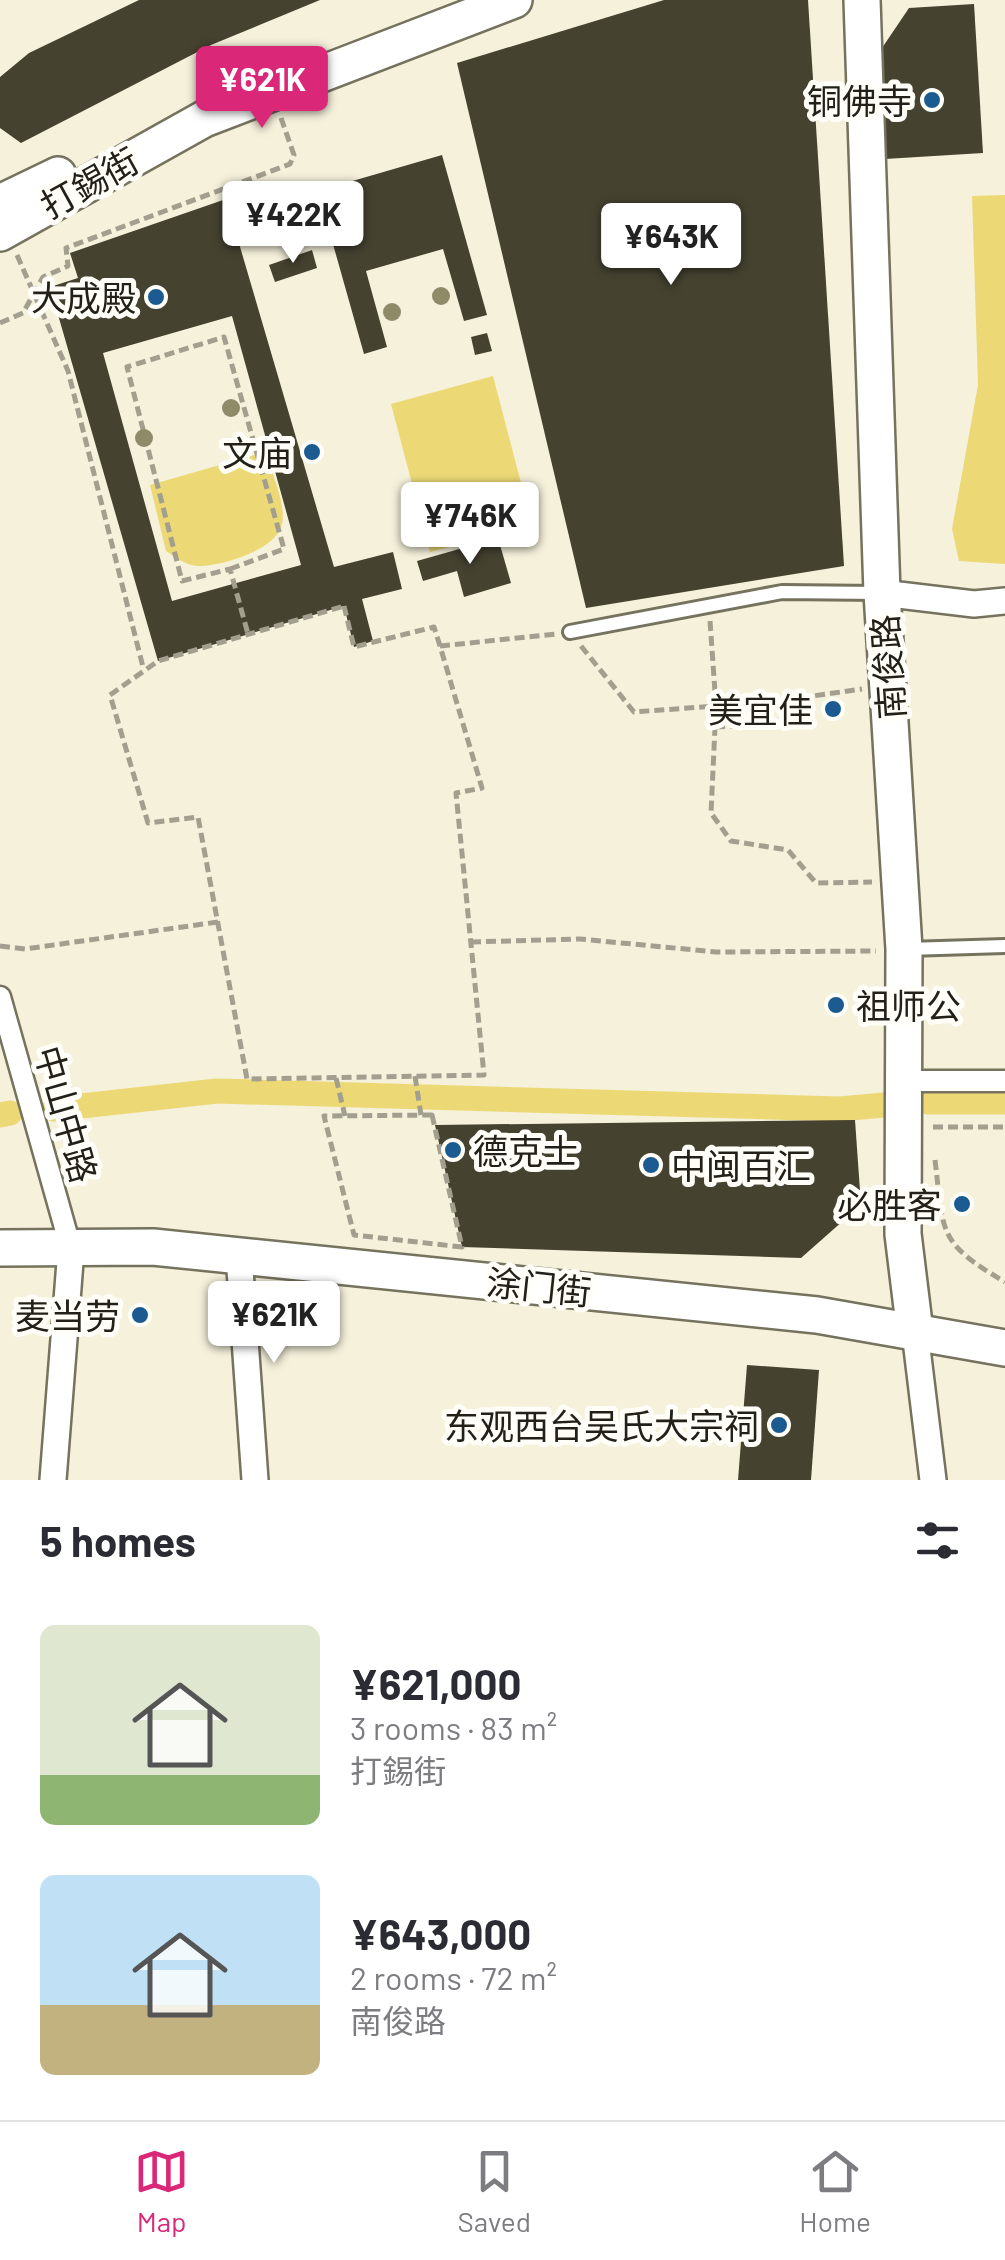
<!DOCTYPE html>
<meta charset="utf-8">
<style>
:root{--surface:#fff;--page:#f2f2f3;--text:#2b2b33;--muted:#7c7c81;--line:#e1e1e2;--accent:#db2777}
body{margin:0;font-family:Barlow,"Noto Sans SC",sans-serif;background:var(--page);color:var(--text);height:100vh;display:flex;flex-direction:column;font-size:38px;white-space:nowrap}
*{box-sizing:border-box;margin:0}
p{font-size:32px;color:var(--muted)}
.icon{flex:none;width:55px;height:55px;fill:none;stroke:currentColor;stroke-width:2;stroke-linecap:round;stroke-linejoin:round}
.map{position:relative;height:1480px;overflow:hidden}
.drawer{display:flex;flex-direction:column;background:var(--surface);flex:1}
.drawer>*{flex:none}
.price{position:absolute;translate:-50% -85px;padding:0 22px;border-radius:10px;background:#fff;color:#222;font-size:32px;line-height:65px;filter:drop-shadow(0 2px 5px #0008)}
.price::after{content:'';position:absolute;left:50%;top:60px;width:30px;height:22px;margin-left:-15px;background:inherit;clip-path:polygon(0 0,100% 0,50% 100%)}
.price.active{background:var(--accent);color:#fff}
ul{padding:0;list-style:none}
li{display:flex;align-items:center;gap:30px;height:250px;padding:0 40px}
li span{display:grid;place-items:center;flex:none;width:280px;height:200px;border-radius:15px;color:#555}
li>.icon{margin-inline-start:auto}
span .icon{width:120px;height:120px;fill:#fffc;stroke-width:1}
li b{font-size:42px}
h2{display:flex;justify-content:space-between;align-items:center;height:120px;padding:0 40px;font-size:42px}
.tab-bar{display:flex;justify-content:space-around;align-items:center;height:140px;border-top:2px solid var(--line);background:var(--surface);font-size:28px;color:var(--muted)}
.tab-bar a{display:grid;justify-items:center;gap:5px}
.tab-bar .active{color:var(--accent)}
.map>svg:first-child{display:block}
.water{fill:#ecd976}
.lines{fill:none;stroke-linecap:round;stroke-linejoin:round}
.canal{stroke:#ecd976;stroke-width:25}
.building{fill:#454230;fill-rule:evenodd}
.service-casing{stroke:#75725e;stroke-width:18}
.pedestrian-casing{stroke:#75725e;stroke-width:25}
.minor-casing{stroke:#75725e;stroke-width:30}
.secondary-casing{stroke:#75725e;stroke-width:40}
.path{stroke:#a29f8e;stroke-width:5;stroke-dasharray:10 5;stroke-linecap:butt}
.service{stroke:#fff;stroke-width:12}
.pedestrian{stroke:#fff;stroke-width:20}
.minor{stroke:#fff;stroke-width:25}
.secondary{stroke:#fff;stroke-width:35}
.tree{fill:#8f8a68}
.poi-dot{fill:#1c5b91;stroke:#fffef9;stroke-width:4}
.labels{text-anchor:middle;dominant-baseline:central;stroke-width:10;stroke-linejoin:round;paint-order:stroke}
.poi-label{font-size:35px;fill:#222018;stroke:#fffef9;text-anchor:end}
.street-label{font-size:35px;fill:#222018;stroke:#fffef9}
</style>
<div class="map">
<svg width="1005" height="1480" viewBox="0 0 1005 1480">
<rect width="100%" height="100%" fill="#f5f1db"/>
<g class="water">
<path d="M1005,195V564L959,561L952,529L978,385L972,196Z"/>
<path d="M493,376L532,525L430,552L391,404Z"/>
<path d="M265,452C271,472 290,510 280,530C269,551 224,565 202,566C188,567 176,558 166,551L150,485Z"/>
</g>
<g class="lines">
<g class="canal">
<path d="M928,1102H1005"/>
<path d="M54,1109L217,1091L840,1109L884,1105"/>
<path d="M0,1115L10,1113"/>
</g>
</g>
<g class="building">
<path d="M139,0H320L211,45L21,143L0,128V77L29,53Z"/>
<path d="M664,0H808L844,566L586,608L457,63Z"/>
<path d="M974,4L983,153L885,159L882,48L909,8Z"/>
<path d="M442,155L487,315L464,321L443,249L366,271L387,347L364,354L318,191Z"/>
<path d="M289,182L302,222L260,236L247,196Z"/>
<path d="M226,199L334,567L393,552L402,589L362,599L373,641L354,647L344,606L158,661L50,287L78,278L70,253ZM232,316L301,565L172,601L103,353Z"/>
<path d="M312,250L317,268L275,282L269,265Z"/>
<path d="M487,333L492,351L475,355L471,337Z"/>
<path d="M498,538L511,583L464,597L457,571L423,581L417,561Z"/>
<path d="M855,1120L861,1205L801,1258L462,1247L435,1125Z"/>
<path d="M747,1365L819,1370L811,1480H738Z"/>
</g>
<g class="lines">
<defs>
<g id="service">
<path d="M570,632L782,592L879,593"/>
<path d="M907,949L1005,946"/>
</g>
<g id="pedestrian">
<path d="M0,997L71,1249"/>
<path d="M906,1081H1005"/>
</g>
<g id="minor">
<path d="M882,593L974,604L1005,601"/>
<path d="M239,1256L255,1480"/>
<path d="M915,1332L933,1480"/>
<path d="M53,1480L71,1249"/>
</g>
<g id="secondary">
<path d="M862,0L882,593L904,949L903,1234L915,1332"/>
<path d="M0,203L58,175"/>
<path d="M0,233L204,119L514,0"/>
<path d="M0,1248L153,1247L817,1315L1005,1348"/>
</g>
</defs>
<use href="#service" class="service-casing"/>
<use href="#pedestrian" class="pedestrian-casing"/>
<use href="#minor" class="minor-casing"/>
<use href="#secondary" class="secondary-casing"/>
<g class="path">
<path d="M17,255L68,371L143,667"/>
<path d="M0,323L23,313L43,277L68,266L66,248L290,164L294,155L281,118"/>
<path d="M230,569L284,549L224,337L127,367L182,581L230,569L248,634"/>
<path d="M344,606L354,647L434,627L440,646L482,788L456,793L484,1075L247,1079L198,817L148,823L110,695L158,661Z"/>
<path d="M710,621L716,706L711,813L731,841L788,850L816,883L872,882"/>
<path d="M440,646L556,634"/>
<path d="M581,646L634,712L716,706"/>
<path d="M715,727L779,724L784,700L862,689"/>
<path d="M471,942L580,939L716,952L876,951"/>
<path d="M0,946L25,949L218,922"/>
<path d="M415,1076L421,1115"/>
<path d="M336,1078L345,1116"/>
<path d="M432,1115L462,1247L354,1235L324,1116Z"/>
<path d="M933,1127H1005"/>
<path d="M935,1160C944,1234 937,1242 1005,1282"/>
</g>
<use href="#service" class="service"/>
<use href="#pedestrian" class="pedestrian"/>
<use href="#minor" class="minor"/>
<use href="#secondary" class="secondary"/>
</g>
<g class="tree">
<circle cx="441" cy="296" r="9"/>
<circle cx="392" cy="312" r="9"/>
<circle cx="231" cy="408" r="9"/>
<circle cx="144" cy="438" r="9"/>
</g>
<g class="poi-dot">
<circle cx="932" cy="100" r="10"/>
<circle cx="156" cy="297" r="10"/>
<circle cx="312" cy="452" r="10"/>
<circle cx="833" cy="709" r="10"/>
<circle cx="836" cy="1005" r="10"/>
<circle cx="453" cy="1150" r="10"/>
<circle cx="651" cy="1165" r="10"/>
<circle cx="962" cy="1204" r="10"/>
<circle cx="140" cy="1315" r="10"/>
<circle cx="779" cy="1425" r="10"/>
</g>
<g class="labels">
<g class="poi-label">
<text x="912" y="100">铜佛寺</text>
<text x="136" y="297">大成殿</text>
<text x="292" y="452">文庙</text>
<text x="813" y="709">美宜佳</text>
<text x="856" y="1005" text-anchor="start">祖师公</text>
<text x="473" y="1150" text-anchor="start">德克士</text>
<text x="671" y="1165" text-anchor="start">中闽百汇</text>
<text x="942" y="1204">必胜客</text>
<text x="120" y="1315">麦当劳</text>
<text x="759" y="1425">东观西台吴氏大宗祠</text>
</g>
<g class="street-label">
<text transform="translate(89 182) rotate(-29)">打錫街</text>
<text transform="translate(887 667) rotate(-94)">南俊路</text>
<text transform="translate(67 1114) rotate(74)">中山中路</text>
<text transform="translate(539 1286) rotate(6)">涂门街</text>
</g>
</g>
</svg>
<b class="price active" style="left:262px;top:131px">¥621K</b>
<b class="price" style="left:293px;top:266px">¥422K</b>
<b class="price" style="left:671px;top:288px">¥643K</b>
<b class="price" style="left:470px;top:567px">¥746K</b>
<b class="price" style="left:274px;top:1366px">¥621K</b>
</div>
<section class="drawer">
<h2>5 homes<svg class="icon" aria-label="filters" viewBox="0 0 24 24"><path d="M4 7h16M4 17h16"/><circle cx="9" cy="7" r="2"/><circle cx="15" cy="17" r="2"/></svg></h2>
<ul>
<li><span style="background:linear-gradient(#dfe7d0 75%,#8fb573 0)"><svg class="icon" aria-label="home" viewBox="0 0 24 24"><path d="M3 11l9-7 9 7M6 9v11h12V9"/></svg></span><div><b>¥621,000</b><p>3 rooms · 83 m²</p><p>打錫街</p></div></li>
<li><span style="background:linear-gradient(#bfe0f5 65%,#c2b280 0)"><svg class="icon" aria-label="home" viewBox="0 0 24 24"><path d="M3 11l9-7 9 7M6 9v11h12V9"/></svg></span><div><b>¥643,000</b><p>2 rooms · 72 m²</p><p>南俊路</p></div></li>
</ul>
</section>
<nav class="tab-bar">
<a class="active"><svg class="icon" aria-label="map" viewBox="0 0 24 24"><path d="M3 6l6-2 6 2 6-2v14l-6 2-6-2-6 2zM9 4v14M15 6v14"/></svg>Map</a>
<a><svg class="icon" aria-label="saved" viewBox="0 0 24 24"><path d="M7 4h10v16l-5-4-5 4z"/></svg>Saved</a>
<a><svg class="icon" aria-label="home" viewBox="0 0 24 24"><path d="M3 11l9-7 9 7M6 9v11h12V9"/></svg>Home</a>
</nav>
